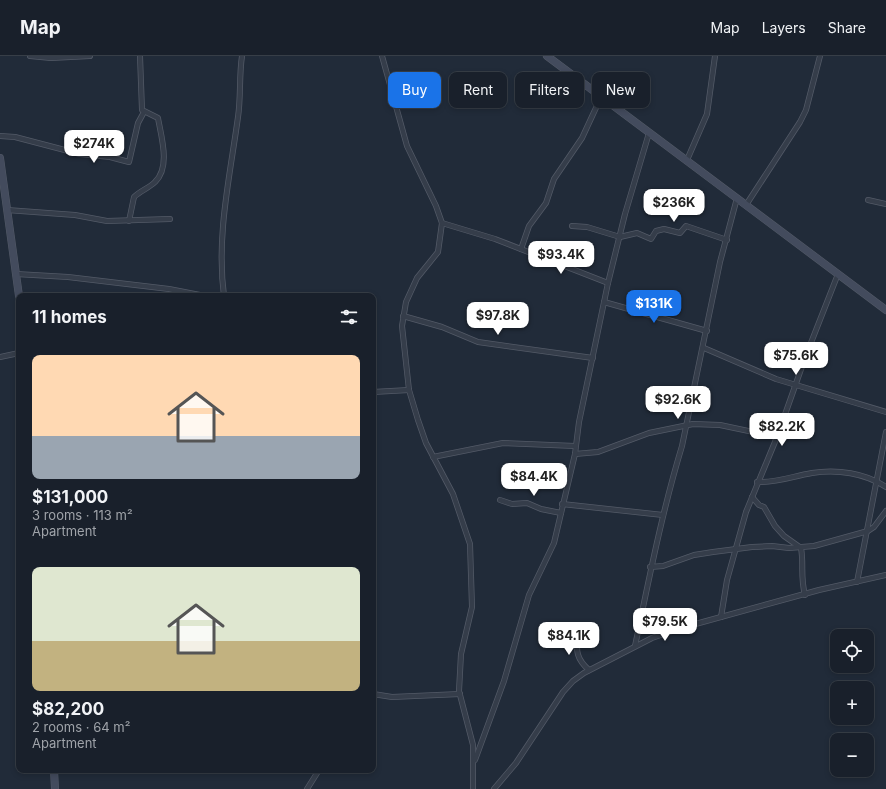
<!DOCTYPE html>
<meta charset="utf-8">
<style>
:root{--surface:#19202b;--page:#262d37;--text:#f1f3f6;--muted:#9fa3a9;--line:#373e47;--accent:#1a73e8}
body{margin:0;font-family:Inter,sans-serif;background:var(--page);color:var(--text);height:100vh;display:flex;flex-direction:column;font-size:15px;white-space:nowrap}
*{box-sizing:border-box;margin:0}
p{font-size:13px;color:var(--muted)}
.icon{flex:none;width:22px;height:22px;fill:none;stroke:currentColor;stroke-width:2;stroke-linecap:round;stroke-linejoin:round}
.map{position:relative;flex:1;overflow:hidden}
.side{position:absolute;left:16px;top:237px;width:360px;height:480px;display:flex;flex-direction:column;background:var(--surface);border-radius:8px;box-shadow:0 2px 6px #0003,0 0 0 1px var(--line)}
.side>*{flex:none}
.top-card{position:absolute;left:388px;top:16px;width:380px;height:36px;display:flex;gap:8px}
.tools{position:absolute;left:830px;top:573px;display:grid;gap:8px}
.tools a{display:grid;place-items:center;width:44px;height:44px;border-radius:8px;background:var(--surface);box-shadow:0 2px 6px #0003,0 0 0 1px var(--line);font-size:20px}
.price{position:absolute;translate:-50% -34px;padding:0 9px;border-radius:8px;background:#fff;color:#222;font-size:13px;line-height:26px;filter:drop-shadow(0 1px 2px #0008)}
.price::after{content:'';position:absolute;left:50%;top:24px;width:12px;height:9px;margin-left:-6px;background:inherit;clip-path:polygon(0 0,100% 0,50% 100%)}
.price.current{background:var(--accent);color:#fff}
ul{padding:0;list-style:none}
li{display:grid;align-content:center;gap:8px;height:212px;padding:0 16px}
li span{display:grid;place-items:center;height:124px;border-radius:8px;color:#555}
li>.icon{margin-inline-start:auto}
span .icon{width:72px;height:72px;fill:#fffc;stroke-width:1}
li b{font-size:17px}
h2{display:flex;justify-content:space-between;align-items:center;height:48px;padding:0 16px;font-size:17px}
.chip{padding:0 14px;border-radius:8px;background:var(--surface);box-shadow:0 2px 6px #0003,0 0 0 1px var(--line);font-size:14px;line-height:36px}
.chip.current{background:var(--accent);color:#fff}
header{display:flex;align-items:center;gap:24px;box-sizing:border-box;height:56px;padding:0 20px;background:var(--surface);border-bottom:1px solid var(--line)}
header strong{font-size:19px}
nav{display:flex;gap:22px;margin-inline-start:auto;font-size:14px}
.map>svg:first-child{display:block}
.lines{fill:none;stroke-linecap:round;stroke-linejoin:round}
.street-casing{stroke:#535a67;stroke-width:6}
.secondary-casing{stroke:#535a67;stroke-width:8}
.street{stroke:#353d4a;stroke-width:4.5}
.secondary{stroke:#434b5d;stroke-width:7}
</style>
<header>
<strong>Map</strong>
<nav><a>Map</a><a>Layers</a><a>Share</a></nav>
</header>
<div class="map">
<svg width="886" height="733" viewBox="0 0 886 733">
<rect width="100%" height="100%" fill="#212b39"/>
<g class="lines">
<defs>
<g id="street">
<path d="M30,0L51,2L90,0"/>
<path d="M382,0L407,90L436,150L442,167L438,196L417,222L406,246L402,270L409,334L418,364L426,387L453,438L470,488L472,551L461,598L459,635L473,689V733"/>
<path d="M0,80L15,81L80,98L110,101L129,106L138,67L144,56"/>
<path d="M687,104L707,58L715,0"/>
<path d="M868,144L886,148"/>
<path d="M746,149L800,66L806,54L820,0"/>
<path d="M7,154L75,159L107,165L170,163"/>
<path d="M129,165L134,141C140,135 149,132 155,126C171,111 161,80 158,62L142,54L140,0"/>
<path d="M442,167L495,183L608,227"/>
<path d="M572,170L587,171L620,181L637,177L651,183L656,175L664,173L680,177L686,170L727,184"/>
<path d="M521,193L529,170L546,147L554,123L582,82L601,41"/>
<path d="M16,218L68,221L169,233L205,240"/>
<path d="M224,240C216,180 230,120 238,61C241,41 239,20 242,0"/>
<path d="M604,246L707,275"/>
<path d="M403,260L442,271L478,286L593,302"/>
<path d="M704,292L776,323L886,356"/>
<path d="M0,301L19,297"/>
<path d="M373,336L409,334"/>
<path d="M575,398L598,396L649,377L693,368L720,369L777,381"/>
<path d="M433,401L503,387L575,390"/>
<path d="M757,426C777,427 793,420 812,417C837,413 865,417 886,431"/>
<path d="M752,441L759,449L764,451L775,470L784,480L801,492C804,508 800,520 805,539"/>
<path d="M500,444L512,448L527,447L541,453L561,457"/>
<path d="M562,448L663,459"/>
<path d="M650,511L663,510L694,499L713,496L752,491L772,490L789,492L814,490L868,475L874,471L886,455"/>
<path d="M857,526L886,376"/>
<path d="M721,561L727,524L746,456L777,381L805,302L838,218"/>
<path d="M577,574C577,592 574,601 589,614"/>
<path d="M635,590C649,523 662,456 682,390L720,206L737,142"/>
<path d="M373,638L392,641L460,638"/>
<path d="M475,704L504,625L529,539L554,487L575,398L579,366L608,227L625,158L649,77"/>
<path d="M307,733L319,714"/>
<path d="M494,733L516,707L563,636L573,625L584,617L652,582L681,572L819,534L886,519"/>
</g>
<g id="secondary">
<path d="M547,0L886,254"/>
<path d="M0,102L19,240"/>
<path d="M54,714L55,733"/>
</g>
</defs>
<use href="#street" class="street-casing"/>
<use href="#secondary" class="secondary-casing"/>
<use href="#street" class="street"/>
<use href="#secondary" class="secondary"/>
</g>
</svg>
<div class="tools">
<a><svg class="icon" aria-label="locate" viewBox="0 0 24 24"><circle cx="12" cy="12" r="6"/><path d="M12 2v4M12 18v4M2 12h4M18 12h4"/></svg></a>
<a>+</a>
<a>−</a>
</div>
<b class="price" style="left:94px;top:108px">$274K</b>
<b class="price" style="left:674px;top:167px">$236K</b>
<b class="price" style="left:561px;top:219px">$93.4K</b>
<b class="price current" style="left:654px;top:268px">$131K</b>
<b class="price" style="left:498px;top:280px">$97.8K</b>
<b class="price" style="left:796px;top:320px">$75.6K</b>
<b class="price" style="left:678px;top:364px">$92.6K</b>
<b class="price" style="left:782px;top:391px">$82.2K</b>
<b class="price" style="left:534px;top:441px">$84.4K</b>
<b class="price" style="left:665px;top:586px">$79.5K</b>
<b class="price" style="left:569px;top:600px">$84.1K</b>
<div class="top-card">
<a class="chip current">Buy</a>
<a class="chip">Rent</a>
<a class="chip">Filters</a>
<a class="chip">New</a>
</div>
<section class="side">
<h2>11 homes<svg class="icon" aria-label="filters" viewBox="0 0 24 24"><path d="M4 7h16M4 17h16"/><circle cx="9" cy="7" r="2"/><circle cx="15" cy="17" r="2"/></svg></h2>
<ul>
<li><span style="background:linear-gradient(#ffd9b3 65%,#9aa5b1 0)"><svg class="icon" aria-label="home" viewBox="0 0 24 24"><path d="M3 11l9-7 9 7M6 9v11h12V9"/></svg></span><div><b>$131,000</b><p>3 rooms · 113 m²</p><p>Apartment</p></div></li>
<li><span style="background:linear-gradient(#dfe7d0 60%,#c2b280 0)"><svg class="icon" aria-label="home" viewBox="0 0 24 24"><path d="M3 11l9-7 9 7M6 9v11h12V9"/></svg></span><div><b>$82,200</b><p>2 rooms · 64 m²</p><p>Apartment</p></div></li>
</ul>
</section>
</div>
